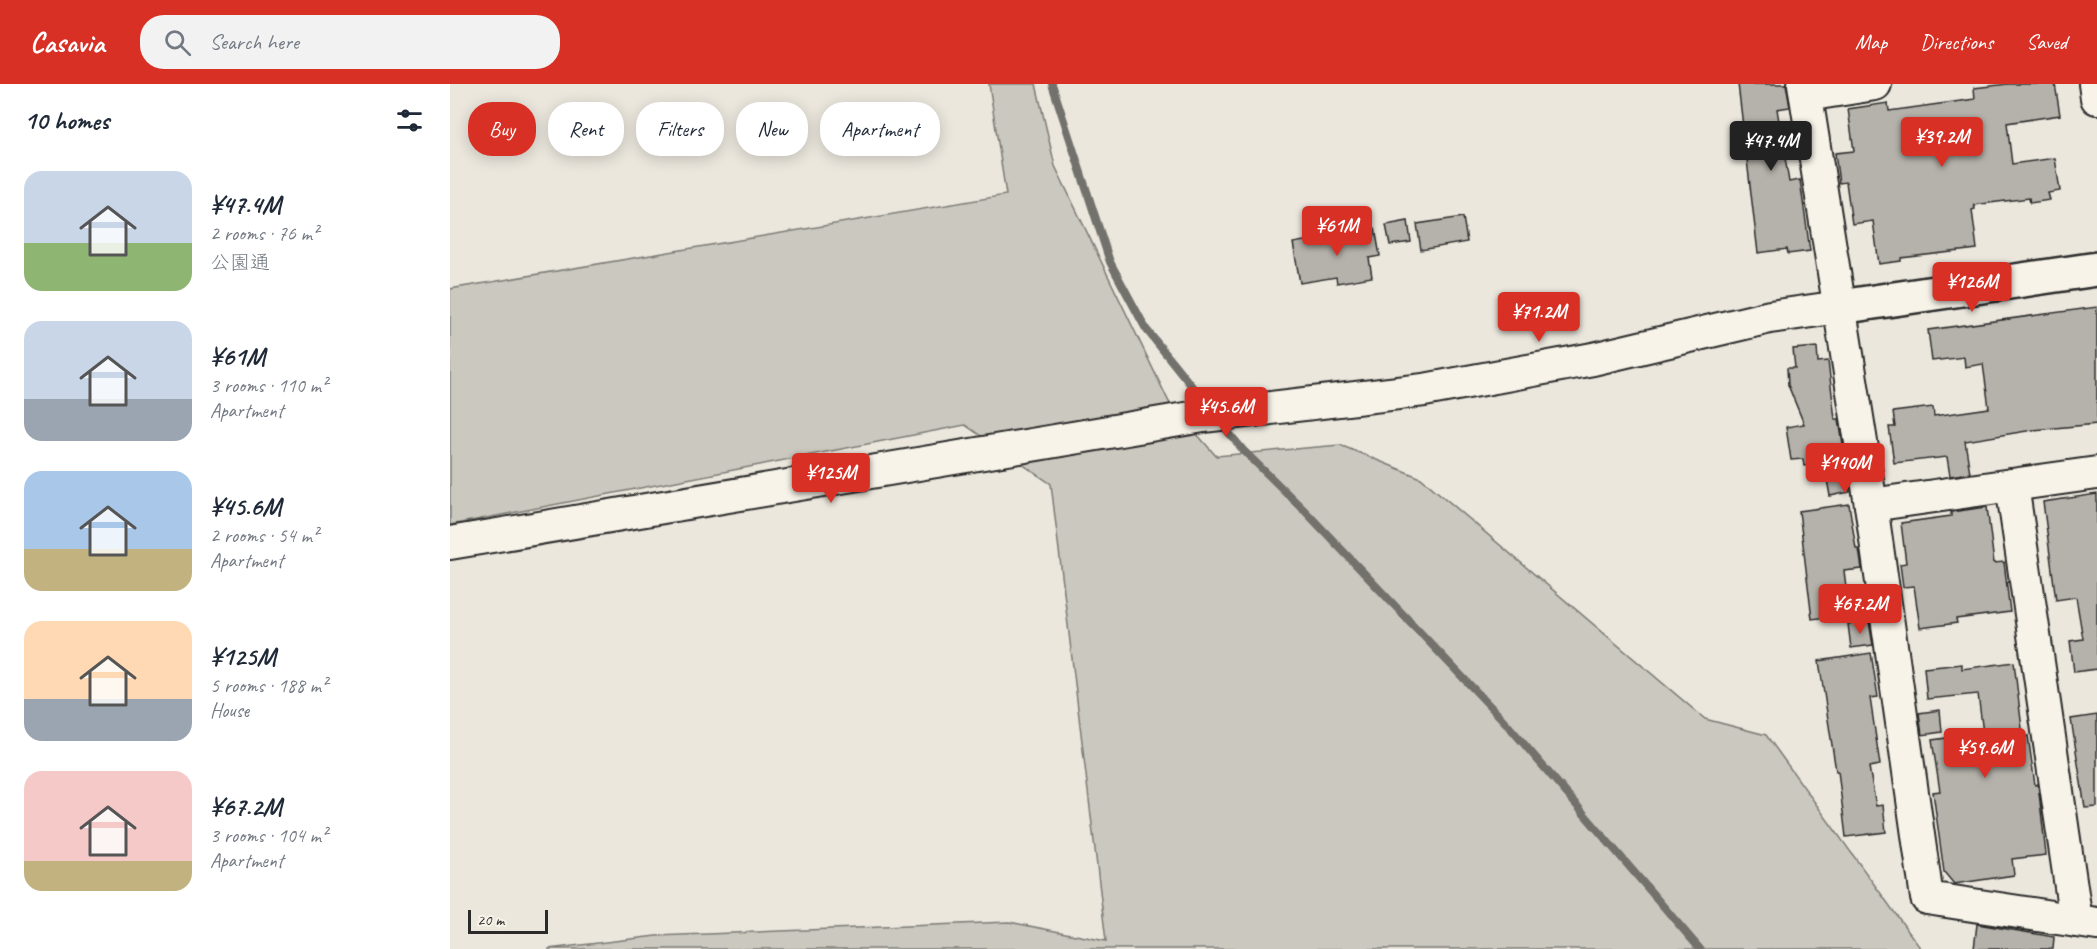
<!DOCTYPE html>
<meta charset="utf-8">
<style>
:root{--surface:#fff;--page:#f2f2f3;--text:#1f2937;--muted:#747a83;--accent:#d93025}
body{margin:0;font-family:Caveat,"Klee One",sans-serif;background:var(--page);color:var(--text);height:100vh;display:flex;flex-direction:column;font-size:22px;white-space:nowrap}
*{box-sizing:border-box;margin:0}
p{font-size:20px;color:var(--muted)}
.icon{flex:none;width:33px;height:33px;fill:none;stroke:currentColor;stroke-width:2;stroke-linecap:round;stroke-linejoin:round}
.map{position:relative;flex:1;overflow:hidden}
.sheet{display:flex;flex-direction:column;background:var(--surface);width:450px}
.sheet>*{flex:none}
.guide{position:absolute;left:18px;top:18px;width:570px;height:54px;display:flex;gap:12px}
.scale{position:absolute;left:18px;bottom:15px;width:80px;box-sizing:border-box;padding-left:6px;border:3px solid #2b2b2b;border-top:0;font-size:16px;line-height:21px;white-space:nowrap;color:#2b2b2b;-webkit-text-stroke:4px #f7f3e8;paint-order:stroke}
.price{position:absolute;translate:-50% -51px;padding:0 14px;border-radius:6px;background:var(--accent);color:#fff;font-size:20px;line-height:39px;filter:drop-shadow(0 2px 3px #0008)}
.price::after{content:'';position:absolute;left:50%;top:36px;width:18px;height:14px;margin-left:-9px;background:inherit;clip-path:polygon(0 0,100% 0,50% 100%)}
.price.active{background:#222;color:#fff}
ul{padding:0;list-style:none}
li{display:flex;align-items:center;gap:18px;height:150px;padding:0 24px}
li span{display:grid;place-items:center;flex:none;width:168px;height:120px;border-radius:18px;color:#555}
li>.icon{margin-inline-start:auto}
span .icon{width:72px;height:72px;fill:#fffc;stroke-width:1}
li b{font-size:26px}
h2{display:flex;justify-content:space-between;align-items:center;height:72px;padding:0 24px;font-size:26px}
.chip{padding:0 21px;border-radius:24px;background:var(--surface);box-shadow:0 3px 15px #0003;font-size:21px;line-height:54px}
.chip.active{background:var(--accent);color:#fff}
header{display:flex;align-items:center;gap:36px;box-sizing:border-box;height:84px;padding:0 30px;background:var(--accent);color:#fff}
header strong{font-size:28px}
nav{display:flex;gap:33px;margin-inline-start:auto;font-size:21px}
.search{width:420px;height:54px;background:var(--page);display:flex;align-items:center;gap:15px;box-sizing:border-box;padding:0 21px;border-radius:24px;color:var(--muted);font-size:22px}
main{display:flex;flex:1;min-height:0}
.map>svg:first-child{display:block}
.green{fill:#cbc8bf;stroke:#7b7a75;stroke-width:1.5}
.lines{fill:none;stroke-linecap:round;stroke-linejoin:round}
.stream{stroke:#72716c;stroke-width:8}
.building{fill:#b5b2ab;stroke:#2b2b2b;stroke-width:1.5}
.minor-casing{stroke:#2b2b2b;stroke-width:36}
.tertiary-casing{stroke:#2b2b2b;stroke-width:38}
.minor{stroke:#f7f3e8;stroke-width:32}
.tertiary{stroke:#f7f3e8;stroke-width:33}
</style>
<header>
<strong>Casavia</strong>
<div class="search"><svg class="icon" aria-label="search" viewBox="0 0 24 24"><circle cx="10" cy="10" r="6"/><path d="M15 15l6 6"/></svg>Search here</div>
<nav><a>Map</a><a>Directions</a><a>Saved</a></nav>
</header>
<main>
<section class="sheet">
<h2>10 homes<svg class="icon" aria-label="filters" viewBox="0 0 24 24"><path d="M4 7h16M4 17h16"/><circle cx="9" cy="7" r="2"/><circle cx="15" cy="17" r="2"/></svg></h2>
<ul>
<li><span style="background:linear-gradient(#c9d6e8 60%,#8fb573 0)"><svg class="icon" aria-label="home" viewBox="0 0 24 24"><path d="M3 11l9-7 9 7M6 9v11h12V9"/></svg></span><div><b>¥47.4M</b><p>2 rooms · 76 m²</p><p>公園通</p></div></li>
<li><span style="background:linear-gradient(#c9d6e8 65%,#9aa5b1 0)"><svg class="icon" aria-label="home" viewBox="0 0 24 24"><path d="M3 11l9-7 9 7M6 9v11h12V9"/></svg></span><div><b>¥61M</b><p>3 rooms · 110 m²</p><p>Apartment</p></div></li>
<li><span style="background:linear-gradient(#a9c7e8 65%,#c2b280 0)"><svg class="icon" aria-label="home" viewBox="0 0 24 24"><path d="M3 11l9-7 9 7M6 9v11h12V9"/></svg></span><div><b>¥45.6M</b><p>2 rooms · 54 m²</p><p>Apartment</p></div></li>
<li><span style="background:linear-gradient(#ffd9b3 65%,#9aa5b1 0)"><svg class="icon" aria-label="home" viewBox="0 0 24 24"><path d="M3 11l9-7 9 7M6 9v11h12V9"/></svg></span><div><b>¥125M</b><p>5 rooms · 188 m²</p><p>House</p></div></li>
<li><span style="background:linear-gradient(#f6c9c9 75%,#c2b280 0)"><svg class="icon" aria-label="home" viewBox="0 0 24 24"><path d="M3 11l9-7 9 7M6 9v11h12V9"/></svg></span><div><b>¥67.2M</b><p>3 rooms · 104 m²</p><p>Apartment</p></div></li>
</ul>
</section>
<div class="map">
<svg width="1647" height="865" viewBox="0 0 1647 865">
<rect width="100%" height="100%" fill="#ebe7dd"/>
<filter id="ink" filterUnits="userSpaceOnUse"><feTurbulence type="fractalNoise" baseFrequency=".0167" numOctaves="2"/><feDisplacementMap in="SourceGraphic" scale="12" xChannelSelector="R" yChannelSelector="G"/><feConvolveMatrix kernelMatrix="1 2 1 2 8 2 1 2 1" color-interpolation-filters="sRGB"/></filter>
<g filter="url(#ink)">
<path class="green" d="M539,0H586L605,82L719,318L766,372L890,361L971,394L1255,635L1316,651L1471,865H98L206,852L559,838L656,857L601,400L515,341L0,441V205L556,111Z"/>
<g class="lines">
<g class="stream">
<path d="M602,0L660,178L696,245L760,325"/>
<path d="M770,338L793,366L856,428L1056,639L1250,865"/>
</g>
</g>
<g class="building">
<path d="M1288,0H1336L1340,23L1327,25L1339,98L1350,96L1360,167L1338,170L1337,165L1308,169Z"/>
<path d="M1558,0H1605L1610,31L1557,39L1562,80L1605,74L1610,107L1598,109L1600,116L1580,119L1579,114L1524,121L1525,125L1522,126L1527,165L1451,174V177L1429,180L1423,137L1402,140L1396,98L1389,99L1385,69L1404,67L1398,25L1438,19L1439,27L1525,15L1524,4Z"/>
<path d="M1013,133L1017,158L971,166L967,140Z"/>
<path d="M958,137L961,158L940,161L936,141Z"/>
<path d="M925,144L930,172L919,174L922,193L887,199L886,193L850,199L843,159Z"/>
<path d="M1647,223V340L1583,346L1515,357L1520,389L1500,392L1497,373L1444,379L1439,343H1445L1443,328L1483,323L1484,332L1539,324L1533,280L1515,283L1514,273L1482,277L1478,246Z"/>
<path d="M1367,263L1368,278L1378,277L1385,335H1389L1400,408L1380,412L1374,379L1354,382L1353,375L1341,376L1336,343L1354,340L1338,301L1337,284H1345L1343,265Z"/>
<path d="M1647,410V585L1624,588L1620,557L1633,555L1626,513L1606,516L1593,418Z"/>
<path d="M1399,420L1406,465H1409L1412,485L1394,487L1399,530L1362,535L1349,427Z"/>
<path d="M1537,423L1544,479L1554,478L1560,528L1506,535L1507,539L1470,544L1464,502L1453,503L1450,480L1456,479L1451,439L1501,432V428Z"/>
<path d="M1419,538L1423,561L1401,564L1398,540Z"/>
<path d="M1421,569L1428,613L1420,614L1430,681L1419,683L1426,722L1433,721L1436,748L1396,753L1388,687H1386L1369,577Z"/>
<path d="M1564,578L1573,653L1578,652L1585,701L1588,700L1596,771L1562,775L1564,791L1504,800L1494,788L1483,708L1490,707L1482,656L1533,649L1528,610L1477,615L1474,584L1512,580V585Z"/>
<path d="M1490,626L1492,648L1472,651L1469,629Z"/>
<path d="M1647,631V723L1635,724L1621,635Z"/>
<path d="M1527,840L1604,853L1603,865H1524Z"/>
</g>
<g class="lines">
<defs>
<g id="minor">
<path d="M1354,0L1421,421L1477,814L1647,840"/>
<path d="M1645,0L1647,14"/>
<path d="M1356,11L1425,0"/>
<path d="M1562,401L1626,837"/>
<path d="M1421,421L1647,389"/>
<path d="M0,459L753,332L974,306L1143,275L1320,233L1390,223"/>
</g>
<path id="tertiary" d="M1390,223L1647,185"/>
</defs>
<use href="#minor" class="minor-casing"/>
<use href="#tertiary" class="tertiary-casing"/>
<use href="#minor" class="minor"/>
<use href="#tertiary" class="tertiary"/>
</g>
</g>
</svg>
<div class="scale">20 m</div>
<b class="price" style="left:1492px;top:84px">¥39.2M</b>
<b class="price active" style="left:1321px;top:88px">¥47.4M</b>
<b class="price" style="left:887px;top:173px">¥61M</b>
<b class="price" style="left:1522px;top:229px">¥126M</b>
<b class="price" style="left:1089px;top:259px">¥71.2M</b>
<b class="price" style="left:776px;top:354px">¥45.6M</b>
<b class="price" style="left:1395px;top:410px">¥140M</b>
<b class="price" style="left:381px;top:420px">¥125M</b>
<b class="price" style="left:1410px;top:551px">¥67.2M</b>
<b class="price" style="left:1535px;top:695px">¥59.6M</b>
<div class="guide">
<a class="chip active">Buy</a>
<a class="chip">Rent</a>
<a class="chip">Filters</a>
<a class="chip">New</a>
<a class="chip">Apartment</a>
</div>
</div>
</main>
